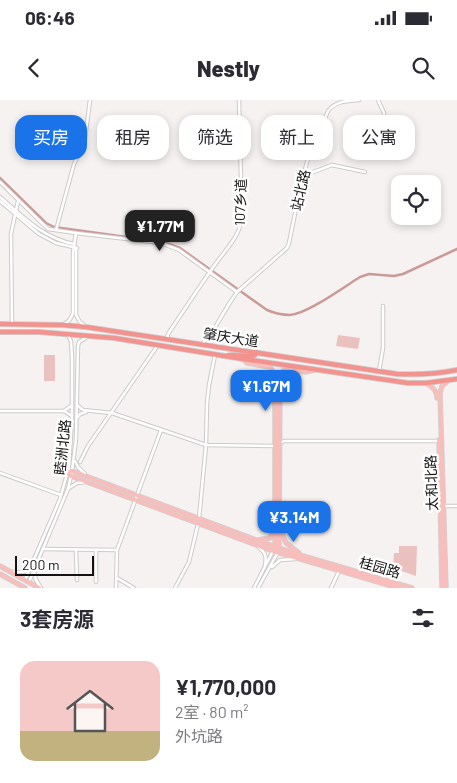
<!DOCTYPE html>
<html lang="zh">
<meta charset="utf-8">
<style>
:root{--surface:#fff;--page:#f7f7f7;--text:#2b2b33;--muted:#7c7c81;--line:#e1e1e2;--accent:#1a73e8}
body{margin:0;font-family:Barlow,"Noto Sans SC",sans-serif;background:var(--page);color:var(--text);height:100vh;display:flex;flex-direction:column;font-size:19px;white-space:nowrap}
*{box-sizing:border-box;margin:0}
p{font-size:16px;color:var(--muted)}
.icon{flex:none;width:28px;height:28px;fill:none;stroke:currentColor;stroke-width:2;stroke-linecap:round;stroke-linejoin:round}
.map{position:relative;height:488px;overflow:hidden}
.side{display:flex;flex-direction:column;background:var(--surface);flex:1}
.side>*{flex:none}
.banner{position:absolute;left:15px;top:15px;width:428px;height:45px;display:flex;gap:10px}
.buttons{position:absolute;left:391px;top:75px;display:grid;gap:10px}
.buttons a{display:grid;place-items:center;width:50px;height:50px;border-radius:10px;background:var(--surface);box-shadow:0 2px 8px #0003;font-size:25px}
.scale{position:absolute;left:15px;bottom:12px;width:79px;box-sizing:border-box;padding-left:5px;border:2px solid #141212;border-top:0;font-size:14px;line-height:18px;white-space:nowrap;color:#141212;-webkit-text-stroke:4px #fff;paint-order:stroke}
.price{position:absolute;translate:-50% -42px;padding:0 11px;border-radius:10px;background:var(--accent);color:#fff;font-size:16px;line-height:32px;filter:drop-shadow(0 1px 2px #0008)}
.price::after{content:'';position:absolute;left:50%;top:30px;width:15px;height:11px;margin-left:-8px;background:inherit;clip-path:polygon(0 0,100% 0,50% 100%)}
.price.on{background:#222;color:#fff}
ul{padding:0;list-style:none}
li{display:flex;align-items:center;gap:15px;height:125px;padding:0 20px}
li+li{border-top:1px solid var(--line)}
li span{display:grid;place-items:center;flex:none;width:140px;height:100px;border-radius:15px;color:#555}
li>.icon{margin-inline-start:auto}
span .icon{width:60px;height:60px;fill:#fffc;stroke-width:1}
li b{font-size:21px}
h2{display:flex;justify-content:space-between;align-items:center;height:60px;padding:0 20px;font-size:21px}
.tag{padding:0 18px;border-radius:15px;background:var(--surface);box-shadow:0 2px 8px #0003;font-size:18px;line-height:45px}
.tag.on{background:var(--accent);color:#fff}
.status{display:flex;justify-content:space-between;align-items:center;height:35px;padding:0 25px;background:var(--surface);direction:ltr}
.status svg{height:14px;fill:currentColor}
header{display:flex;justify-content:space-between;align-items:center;height:65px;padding:0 20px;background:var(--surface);font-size:22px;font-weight:800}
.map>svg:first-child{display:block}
.green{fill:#eac1bf}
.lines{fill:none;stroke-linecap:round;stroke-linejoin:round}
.canal{stroke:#cb9a97;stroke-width:2.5}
.minor-casing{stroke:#cecaca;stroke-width:4.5}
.major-casing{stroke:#d0d0d0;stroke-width:5.5}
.highway-casing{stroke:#d0d0d0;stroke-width:6}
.minor{stroke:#fff;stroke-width:2.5}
.major{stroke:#f8bebc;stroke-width:4}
.highway{stroke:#f3938f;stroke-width:4.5}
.labels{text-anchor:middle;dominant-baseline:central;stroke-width:5;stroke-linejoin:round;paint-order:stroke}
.street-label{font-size:14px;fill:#141212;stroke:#fff}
</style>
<div class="status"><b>06:46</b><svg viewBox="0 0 49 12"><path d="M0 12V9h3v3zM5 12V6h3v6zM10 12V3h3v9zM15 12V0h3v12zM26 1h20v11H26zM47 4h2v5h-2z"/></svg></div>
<header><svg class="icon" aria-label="back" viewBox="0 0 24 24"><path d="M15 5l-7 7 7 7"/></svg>Nestly<svg class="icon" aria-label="search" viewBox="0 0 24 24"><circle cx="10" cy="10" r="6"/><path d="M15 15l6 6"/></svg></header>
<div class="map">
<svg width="457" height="488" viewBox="0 0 457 488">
<rect width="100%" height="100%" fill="#f6f2f2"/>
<g class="green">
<path d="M338,235L360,238L358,249L336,246Z"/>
<rect x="44" y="255" width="11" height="26"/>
<path d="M399,446H417L416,476L393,468L394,453H399Z"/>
</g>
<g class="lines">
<path class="canal" d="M0,78L46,123L54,127L163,142L180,148L267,210C274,213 282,215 290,215C307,214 344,187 360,177L369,174L394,176L403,174L457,149"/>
<defs>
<g id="minor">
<path d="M378,0L384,13L386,51"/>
<path d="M303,76L332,65L365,72"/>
<path d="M0,82L48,129L76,133L73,153V213C71,218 70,221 64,224"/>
<path d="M0,97C23,117 43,138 74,144"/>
<path d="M0,101L39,134L56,143L77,148"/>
<path d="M56,130L74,64L80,52L78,43L85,39L90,0"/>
<path d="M76,133L161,143L179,150L237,192"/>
<path d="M76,148V215L80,222L85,226"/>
<path d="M12,224L11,134L18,101"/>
<path d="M167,239L168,234C183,212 197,190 212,169C223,152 239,139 242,118L239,0"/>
<path d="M203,243L211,234L229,204L237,192L287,148L289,143L301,84L307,62L328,11C336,1 346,1 359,0"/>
<path d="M379,271L383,248V206"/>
<path d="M77,305L83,310L112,313L206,345L275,346"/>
<path d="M0,311H64L72,316"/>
<path d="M64,311L72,305"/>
<path d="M77,318L80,314L86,312"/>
<path d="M280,343L284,341H439"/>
<path d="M75,361L78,367L85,374"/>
<path d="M80,362L88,346L158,245"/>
<path d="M0,373L61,395"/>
<path d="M69,388L77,383L85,382"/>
<path d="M444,406H457"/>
<path d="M199,419L206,345L207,303L209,285L215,255"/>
<path d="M258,447C265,452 267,456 265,465"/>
<path d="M43,449L117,450"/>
<path d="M76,450L77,480"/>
<path d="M96,450V482"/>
<path d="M272,467L280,460L296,459"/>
<path d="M34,471L36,480L41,488"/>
<path d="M12,472H23L30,470"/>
<path d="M117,478L134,488"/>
<path d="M25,480L60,399L69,367L72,317V257L71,241L68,235"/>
<path d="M29,482L68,389L72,371L76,339L78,246L79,242L87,237"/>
<path d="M116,488L117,450L161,330"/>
<path d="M175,488L189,462L198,424"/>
<path d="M254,488L273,451"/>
<path d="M258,488L278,452"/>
<path d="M331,488L340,469"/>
</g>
<g id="major">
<path d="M243,259L247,263L270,267L272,270L275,278V447"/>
<path d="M426,283C432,287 437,290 437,298"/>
<path d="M439,340L442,488"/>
<path d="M67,373L72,371L75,372L256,440L303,456L412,488"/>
<path d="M67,373L71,376L87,382L270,450L398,488"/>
<path d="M281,432L286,443L299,453"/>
<path d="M258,440L270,438L275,428"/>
<path d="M279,448L280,278L283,271L286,269L305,272L315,270"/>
<path d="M0,466L39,488"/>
<path d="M0,474L25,488"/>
<path d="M446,488L440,293L442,286L448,281"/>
</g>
<g id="highway">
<path d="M0,224L63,225L86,227L397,274C418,275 437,274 457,270"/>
<path d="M0,232H39L114,238L243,259L408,283H426L457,279"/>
<path d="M226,256C236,253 246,258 255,255L256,252"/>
</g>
</defs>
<use href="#minor" class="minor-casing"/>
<use href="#major" class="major-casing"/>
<use href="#highway" class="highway-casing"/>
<use href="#minor" class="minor"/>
<use href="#major" class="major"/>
<use href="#highway" class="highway"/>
</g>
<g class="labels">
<g class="street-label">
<text transform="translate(300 90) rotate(-77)">站北路</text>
<text transform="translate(240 102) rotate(-88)">107乡道</text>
<text transform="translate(231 237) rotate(9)">肇庆大道</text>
<text transform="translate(62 347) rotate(-84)">睦洲北路</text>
<text transform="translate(431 383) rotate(-92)">太和北路</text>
<text transform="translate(380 467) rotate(16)">桂园路</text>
</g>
</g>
</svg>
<div class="buttons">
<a><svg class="icon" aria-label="locate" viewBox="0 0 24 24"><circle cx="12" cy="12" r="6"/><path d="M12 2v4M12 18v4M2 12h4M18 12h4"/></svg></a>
</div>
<div class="scale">200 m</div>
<b class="price on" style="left:160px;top:152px">¥1.77M</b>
<b class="price" style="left:266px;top:312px">¥1.67M</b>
<b class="price" style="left:294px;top:443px">¥3.14M</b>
<div class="banner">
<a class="tag on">买房</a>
<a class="tag">租房</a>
<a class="tag">筛选</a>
<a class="tag">新上</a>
<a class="tag">公寓</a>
</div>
</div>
<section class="side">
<h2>3套房源<svg class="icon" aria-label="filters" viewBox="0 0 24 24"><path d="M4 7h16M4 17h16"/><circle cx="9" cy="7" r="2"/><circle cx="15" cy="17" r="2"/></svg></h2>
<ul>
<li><span style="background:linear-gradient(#f6c9c9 70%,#c2b280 0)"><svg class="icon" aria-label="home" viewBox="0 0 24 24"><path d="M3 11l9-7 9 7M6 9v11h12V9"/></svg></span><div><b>¥1,770,000</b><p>2室 · 80 m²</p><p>外坑路</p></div></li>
</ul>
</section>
